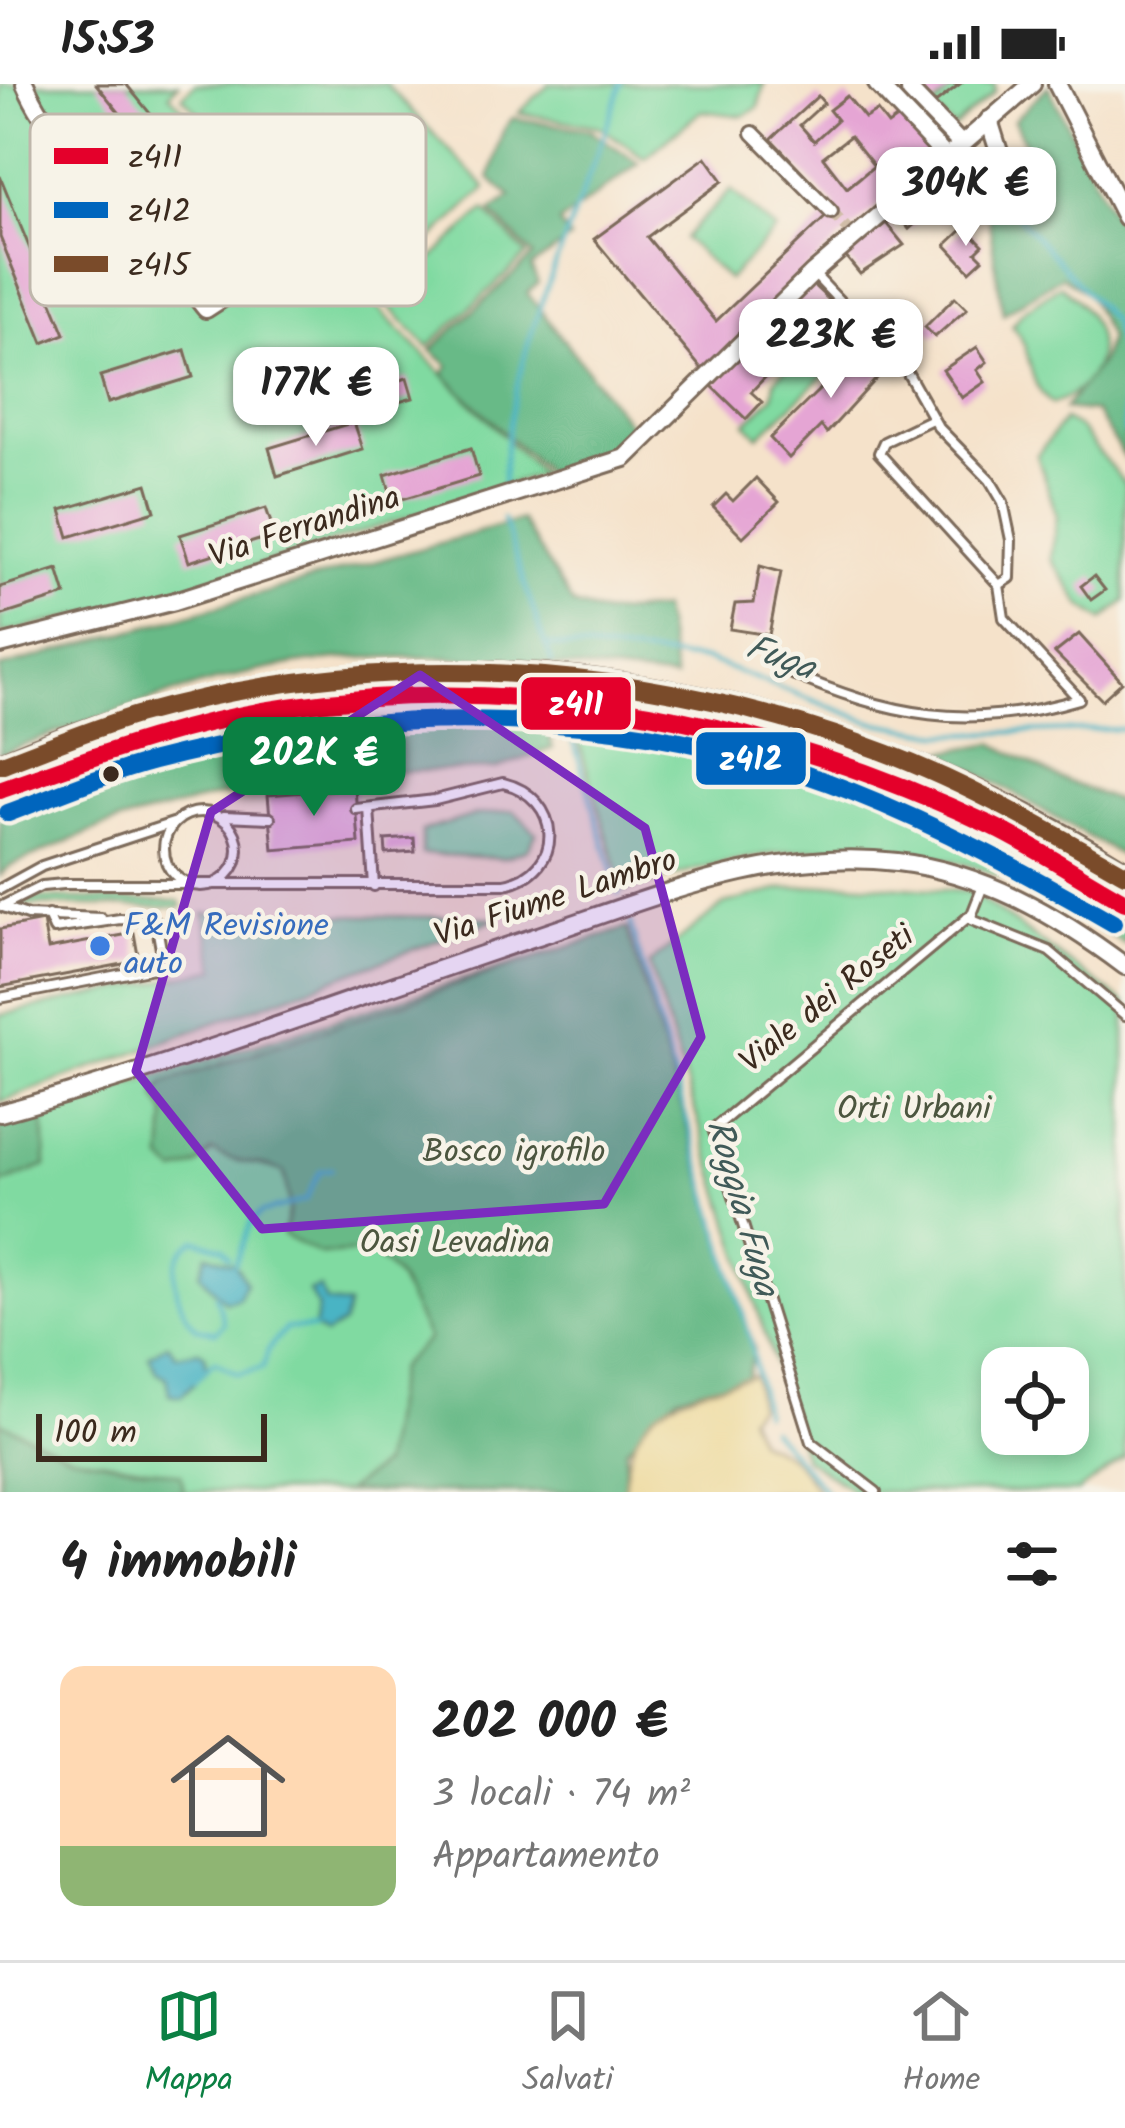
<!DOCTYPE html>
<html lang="it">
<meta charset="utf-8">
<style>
:root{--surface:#fff;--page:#f6f6f6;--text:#222;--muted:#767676;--line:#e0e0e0;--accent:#0b8043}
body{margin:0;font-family:Kalam,sans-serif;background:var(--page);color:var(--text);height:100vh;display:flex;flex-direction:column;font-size:45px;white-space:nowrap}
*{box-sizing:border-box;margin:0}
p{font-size:39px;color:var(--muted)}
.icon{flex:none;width:66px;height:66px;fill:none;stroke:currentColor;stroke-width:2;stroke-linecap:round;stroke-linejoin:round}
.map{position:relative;height:1408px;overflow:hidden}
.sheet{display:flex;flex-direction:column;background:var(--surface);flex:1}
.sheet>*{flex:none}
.controls{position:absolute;left:981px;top:1263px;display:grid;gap:24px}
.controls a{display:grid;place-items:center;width:108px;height:108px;border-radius:24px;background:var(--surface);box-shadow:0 6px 18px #0003;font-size:60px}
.scale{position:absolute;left:36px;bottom:30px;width:231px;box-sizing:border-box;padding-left:12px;border:6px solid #3b2a1e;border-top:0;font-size:33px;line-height:42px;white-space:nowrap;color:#3b2a1e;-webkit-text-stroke:9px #f7f3e8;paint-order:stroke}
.price{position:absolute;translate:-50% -102px;padding:0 27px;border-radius:24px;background:#fff;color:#222;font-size:39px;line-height:78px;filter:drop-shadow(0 3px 6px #0008)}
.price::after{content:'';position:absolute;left:50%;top:72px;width:36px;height:27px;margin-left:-18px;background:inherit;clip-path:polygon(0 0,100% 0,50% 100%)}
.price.active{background:var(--accent);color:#fff}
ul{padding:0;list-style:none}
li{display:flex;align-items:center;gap:36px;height:300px;padding:0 60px}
li span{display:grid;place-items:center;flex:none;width:336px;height:240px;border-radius:24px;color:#555}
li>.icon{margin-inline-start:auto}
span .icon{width:144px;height:144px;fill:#fffc;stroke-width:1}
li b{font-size:51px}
h2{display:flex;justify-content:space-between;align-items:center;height:144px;padding:0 60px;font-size:51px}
.status{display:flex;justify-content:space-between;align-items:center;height:84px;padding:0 60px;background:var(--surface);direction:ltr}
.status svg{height:33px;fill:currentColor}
.menu{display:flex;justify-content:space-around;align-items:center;height:168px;border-top:3px solid var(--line);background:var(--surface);font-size:33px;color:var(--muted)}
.menu a{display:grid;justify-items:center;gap:6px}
.menu .active{color:var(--accent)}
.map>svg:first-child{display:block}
.green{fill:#80daa1;stroke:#5e8260;stroke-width:3;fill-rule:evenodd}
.forest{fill:#68ba87;stroke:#527252;stroke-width:3}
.sand{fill:#eeda9e;stroke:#94825e;stroke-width:3}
.water{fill:#48b4c4;stroke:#426f71;stroke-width:3}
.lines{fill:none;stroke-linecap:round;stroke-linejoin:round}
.stream{stroke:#48b4c4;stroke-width:4.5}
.building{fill:#e5a5d4;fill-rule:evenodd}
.pedestrian-tunnel{stroke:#d0bda8;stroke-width:12;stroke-dasharray:12 6;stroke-linecap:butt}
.service-casing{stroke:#7c6a5a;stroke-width:14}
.pedestrian-casing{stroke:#7c6a5a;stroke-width:18}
.minor-casing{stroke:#7c6a5a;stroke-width:22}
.primary-casing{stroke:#7c6a5a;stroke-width:33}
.service{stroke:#fff;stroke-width:8}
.pedestrian{stroke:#fff;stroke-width:12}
.minor{stroke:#fff;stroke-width:16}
.primary{stroke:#efc469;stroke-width:27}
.bus-1-casing{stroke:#f7f3e8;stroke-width:27}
.bus-2-casing{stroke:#f7f3e8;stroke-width:27}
.bus-3-casing{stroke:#f7f3e8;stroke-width:27}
.bus-1{stroke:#e4002b;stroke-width:18}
.bus-2{stroke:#0065bd;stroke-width:18}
.bus-3{stroke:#7a4b2a;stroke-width:18}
.marked{fill:#7b2cbf;fill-opacity:0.2;stroke:#7b2cbf;stroke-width:9;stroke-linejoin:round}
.bus-dot{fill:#3b2a1e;stroke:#f7f3e8;stroke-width:4.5}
.shop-dot{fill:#3f7fe0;stroke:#f7f3e8;stroke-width:4.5}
.labels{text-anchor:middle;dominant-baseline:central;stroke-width:9;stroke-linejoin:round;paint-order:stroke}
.street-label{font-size:33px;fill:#3b2a1e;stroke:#f7f3e8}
.shop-label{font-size:33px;fill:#366cbe;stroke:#f7f3e8;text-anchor:start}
.park-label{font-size:33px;fill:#4c563f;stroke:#f7f3e8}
.water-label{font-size:36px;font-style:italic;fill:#405a58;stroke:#f7f3e8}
.key{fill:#f7f3e8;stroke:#bfb7ab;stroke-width:3}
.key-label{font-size:33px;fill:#3b2a1e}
.line-badge{stroke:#f7f3e8;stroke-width:4.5}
.badge-label{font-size:33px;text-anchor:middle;font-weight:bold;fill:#fff}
</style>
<div class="status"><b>15:53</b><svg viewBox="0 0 49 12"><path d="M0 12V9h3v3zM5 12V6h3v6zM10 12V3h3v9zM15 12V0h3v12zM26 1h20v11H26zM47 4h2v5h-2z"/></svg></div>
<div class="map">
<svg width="1125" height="1408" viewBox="0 0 1125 1408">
<rect width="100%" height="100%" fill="#f7f3e8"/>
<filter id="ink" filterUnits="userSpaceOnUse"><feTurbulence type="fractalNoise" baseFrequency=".00833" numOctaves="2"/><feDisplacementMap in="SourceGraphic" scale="24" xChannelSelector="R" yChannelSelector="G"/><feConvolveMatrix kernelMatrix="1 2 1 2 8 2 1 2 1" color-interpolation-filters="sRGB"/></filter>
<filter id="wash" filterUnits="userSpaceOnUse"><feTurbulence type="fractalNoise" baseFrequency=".004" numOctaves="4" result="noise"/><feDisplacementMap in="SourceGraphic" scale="48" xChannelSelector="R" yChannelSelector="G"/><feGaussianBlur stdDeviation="2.7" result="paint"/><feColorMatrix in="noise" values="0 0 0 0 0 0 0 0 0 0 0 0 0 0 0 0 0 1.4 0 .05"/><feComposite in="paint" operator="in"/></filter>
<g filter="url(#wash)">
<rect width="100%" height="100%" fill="#f5e2ca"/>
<g class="green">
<path d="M0,0H178L169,10L541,390L165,512L0,550Z"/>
<path d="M195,0H386L486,104L372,212L182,12Z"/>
<path d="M549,0H764L758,24L743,32L701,27L645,74L600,43L519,29Z"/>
<path d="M957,0H995V8L954,44L933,25Z"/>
<path d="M731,106L776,146L728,196L684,154Z"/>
<path d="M485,126L527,171L428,263L385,218Z"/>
<path d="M1060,201C1110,237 1116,296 1052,320C1022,295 1037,269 1012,242L1022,228Z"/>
<path d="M840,229L864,254L759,352L746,339L773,312L775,296Z"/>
<path d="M1064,336L1079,344L1125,400V517L1103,536L1082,522L1051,475L1057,432L1037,371Z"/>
<path d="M571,633C767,663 962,718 1125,836V860C944,740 826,743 624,807Z"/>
<path d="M514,727L536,749L528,765L503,774L422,770V747L475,731Z"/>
<path d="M849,799L971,808L1125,919V1374L1078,1408H856L804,1374L649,880L724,820L782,805ZM1002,1284H1068V1350H1002Z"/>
<path d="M32,814L180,817L182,823L18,821Z"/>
<path d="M204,829L498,834L0,1018V931L216,885Z"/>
<path d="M627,844L754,1265L747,1293L678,1311L626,1365L624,1408H0V1041Z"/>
</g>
<g class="forest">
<path d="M1048,2L1125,155V374L1095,328L1064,325L1100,279L1109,254L1088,210L1062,192L1003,230L987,124L989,94L1033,78L1014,36Z"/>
<path d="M513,34L590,46L639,79L559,139L570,155L531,183L538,199L527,209L637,350L620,369L548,390L443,290L449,282L431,266L533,172L491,127L511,113L489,94C500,73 494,52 513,34Z"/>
<path d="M521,436L573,521L604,530L662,525L675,595C568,583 461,569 354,574C234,580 111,629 0,670V584Z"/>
<path d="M327,624L541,627L553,664L496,685L322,690L210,714L105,742L10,782L0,792V731C64,674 241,642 327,624Z"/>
<path d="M993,659L1058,694L1125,720V774L942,668Z"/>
<path d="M627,844L754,1265L747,1293L678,1311L626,1365L624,1408H345L382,1381L398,1284L428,1255L398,1194L373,1168L320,1170L283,1151L290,1123L284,1088C259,1077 236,1081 212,1067L198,1081L176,1089L163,1077L166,1030L156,1012L164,999Z"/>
<path d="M44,1033L46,1082L0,1100V1042Z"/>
<path d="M0,1338L70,1371L181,1390L184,1408H0Z"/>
</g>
<path class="sand" d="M754,1291L758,1322L748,1332L759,1357C793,1370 796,1376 818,1408H624C629,1317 679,1313 754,1291Z"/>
<g class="water">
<path d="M207,1170L235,1180L246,1198L238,1214L225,1217L200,1190Z"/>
<path d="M320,1204L326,1218L348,1222L343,1240L325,1251L314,1244L318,1224L309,1207Z"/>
<path d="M168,1260L176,1271L199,1267L205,1271L207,1286L181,1312L169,1310L167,1294L157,1288L149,1272Z"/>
</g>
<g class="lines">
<g class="stream">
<path d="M971,81L1113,238L1123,284L1125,349"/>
<path d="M503,400C508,262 581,131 621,0"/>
<path d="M503,435L545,561L706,576L871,638L941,650L1125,645"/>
<path d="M546,561L552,578"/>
<path d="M564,626L619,810"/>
<path d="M630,838L750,1254L764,1329"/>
<path d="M235,1180L251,1138L261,1129L306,1116L320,1087L332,1085"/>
<path d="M216,1211L224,1239L216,1248L197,1244C175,1222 162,1173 196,1156L223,1164L229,1173"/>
<path d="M195,1297L214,1277L238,1290L263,1284L268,1266L286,1244H314"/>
<path d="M771,1345L826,1408"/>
</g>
</g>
<g id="blocks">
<g class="building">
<path d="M96,0H126L219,114L201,129Z"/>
<path d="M912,0H960L934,20Z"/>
<path d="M818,12L824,19L800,41L814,57L837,36L829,26L847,12L865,34L877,27L888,41L905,29L939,68L798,193L705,289L594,155L706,73L723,97L647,153L716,237L836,123L771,55ZM850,52L874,82L847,104L823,73Z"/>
<path d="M939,91L958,112L952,119L956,125L941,137L931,126L909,145L895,128Z"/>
<path d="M0,92L65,250L43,259L0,153Z"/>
<path d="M886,139L904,161L860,190L845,172Z"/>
<path d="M965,143L983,161L976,168L983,175L970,187L946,161Z"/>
<path d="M811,199L830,217L817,229L822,234L751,308L762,318L746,335L712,302Z"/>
<path d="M955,213L967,225L935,253L925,243Z"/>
<path d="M896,232L912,248L896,263L881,247Z"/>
<path d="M866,260L888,282L827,349L821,342L789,374L770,354Z"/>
<path d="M977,263L987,278L977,286L985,298L962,314L943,286Z"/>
<path d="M185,266L193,293L108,319L100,292Z"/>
<path d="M407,294L413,314L385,322L379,303Z"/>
<path d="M354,338L363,365L277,392L269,364Z"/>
<path d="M471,364L479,392L393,418L385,391Z"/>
<path d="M756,394L779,418L743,453L713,423L726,410L733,417Z"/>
<path d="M147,400L155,427L69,453L61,426Z"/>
<path d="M266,424L275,451L189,478L180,451Z"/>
<path d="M760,482L781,488L769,551L730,545L735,520L754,519Z"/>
<path d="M58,485L66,511L0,532V503Z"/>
<path d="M1094,492L1105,506L1091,516L1081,502Z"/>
<path d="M1079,550L1122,598L1102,616L1055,569Z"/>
<path d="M355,704L359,759L273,766L268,711Z"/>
<path d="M414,754L415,768L386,770L385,756Z"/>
<path d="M43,837L48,865L134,849L139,877L0,903V845Z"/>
</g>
</g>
</g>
<g filter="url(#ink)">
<use href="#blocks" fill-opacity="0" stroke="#7c6a5a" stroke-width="3"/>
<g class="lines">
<path class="pedestrian-tunnel" d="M831,128L849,147"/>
<defs>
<g id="service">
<path d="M813,189L907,288L938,343L990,396L1003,418L1011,456L1010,494L999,501L879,369L884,358L932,335"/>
<path d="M785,587C891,632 967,648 1079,615L1004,534L999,501"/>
<path d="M369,724L374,802"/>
<circle cx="201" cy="765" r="37"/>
<path d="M224,732L270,734"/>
<path d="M0,805L42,782L173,739"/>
<path d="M2,822L42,802L64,800H505C567,787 562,713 503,699L435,716L356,725"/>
<path d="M3,823L27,831L101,834"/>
<path d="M967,834L1049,867L1125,931"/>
<path d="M0,914L164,882L156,837L120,835L54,845L48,831"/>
<path d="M876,1408L811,1358L713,1045L972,830L983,802"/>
</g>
<path id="pedestrian" d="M753,49L831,128"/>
<g id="minor">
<path d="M25,0C53,65 116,115 162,167C178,185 194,211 206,225L223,214L216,201L189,205"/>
<path d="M877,0L946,73"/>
<path d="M1057,0L1125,133"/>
<path d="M910,7L961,60"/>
<path d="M989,36L999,68"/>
<path d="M0,561L175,517L625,374L813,189L1032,0"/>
<path d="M0,1029C181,980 357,912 535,853C651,815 771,762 897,778C983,788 1057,831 1125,882"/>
</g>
<g id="primary">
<path d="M0,684C372,522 787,580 1125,792"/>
<path d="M0,706C383,541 779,596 1125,818"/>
</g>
</defs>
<use href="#service" class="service-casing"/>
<use href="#pedestrian" class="pedestrian-casing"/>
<use href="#minor" class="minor-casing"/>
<use href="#primary" class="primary-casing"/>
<use href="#service" class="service"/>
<use href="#pedestrian" class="pedestrian"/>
<use href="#minor" class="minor"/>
<use href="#primary" class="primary"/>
<defs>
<path id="bus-1" d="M0,706C95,672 189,637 289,623C530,587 772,638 990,741C1036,763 1080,793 1125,818"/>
<path id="bus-2" d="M8,729C56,711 105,690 154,677C382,617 632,620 853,708C944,744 1028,790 1113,839"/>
<path id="bus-3" d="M0,681C46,664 91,645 137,631C375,563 632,578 864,661C956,693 1041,742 1125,790"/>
</defs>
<use href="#bus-1" class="bus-1-casing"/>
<use href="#bus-2" class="bus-2-casing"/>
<use href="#bus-3" class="bus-3-casing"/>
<use href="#bus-1" class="bus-1"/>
<use href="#bus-2" class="bus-2"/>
<use href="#bus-3" class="bus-3"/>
</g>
</g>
<path class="marked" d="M420,591L645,744L701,953L604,1120L262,1145L136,987L211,728Z"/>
<circle class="bus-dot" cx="111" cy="690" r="10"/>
<circle class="shop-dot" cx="100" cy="862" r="12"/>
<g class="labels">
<g class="street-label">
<text transform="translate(305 444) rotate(-18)">Via Ferrandina</text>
<text transform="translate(556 815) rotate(-18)">Via Fiume Lambro</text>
<text transform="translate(828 916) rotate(-39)">Viale dei Roseti</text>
</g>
<g class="shop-label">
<text x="124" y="843">F&amp;M Revisione<tspan x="124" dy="38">auto</tspan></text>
</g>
<g class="park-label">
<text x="914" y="1026">Orti Urbani</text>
<text x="514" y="1069">Bosco igrofilo</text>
<text x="455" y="1160">Oasi Levadina</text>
</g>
<g class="water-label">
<text transform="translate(780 575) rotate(20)">Fuga</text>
<text transform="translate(741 1124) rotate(74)">Roggia Fuga</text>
</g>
</g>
<rect x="30" y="30" width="396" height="192" rx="18" class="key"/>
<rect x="54" y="64" width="54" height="16" fill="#e4002b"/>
<rect x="54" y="118" width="54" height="16" fill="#0065bd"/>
<rect x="54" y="172" width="54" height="16" fill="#7a4b2a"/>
<g class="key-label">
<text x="129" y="84">z411</text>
<text x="129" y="138">z412</text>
<text x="129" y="192">z415</text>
</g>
<g class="line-badge">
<rect x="519" y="591" width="114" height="57" rx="12" fill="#e4002b"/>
<rect x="694" y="646" width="114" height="57" rx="12" fill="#0065bd"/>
</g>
<g class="badge-label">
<text x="576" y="631">z411</text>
<text x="751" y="686">z412</text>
</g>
</svg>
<div class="controls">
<a><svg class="icon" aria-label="locate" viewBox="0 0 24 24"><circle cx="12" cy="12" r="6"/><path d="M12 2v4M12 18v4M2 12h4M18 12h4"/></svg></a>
</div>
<div class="scale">100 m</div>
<b class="price" style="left:966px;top:165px">304K €</b>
<b class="price" style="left:831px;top:317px">223K €</b>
<b class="price" style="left:316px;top:365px">177K €</b>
<b class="price active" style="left:314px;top:735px">202K €</b>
</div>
<section class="sheet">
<h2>4 immobili<svg class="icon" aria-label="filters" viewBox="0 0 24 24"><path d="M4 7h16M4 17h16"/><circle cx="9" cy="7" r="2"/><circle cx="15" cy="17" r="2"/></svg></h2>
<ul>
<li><span style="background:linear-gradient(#ffd9b3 75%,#8fb573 0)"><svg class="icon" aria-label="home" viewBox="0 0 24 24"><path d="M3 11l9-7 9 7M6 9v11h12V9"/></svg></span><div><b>202 000 €</b><p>3 locali · 74 m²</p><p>Appartamento</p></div></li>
</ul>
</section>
<nav class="menu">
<a class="active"><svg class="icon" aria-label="map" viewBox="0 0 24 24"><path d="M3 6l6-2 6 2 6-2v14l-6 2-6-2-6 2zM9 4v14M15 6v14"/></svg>Mappa</a>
<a><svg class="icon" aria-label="saved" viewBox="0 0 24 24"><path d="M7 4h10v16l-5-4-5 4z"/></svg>Salvati</a>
<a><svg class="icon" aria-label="home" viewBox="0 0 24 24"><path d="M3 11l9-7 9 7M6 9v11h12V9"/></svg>Home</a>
</nav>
